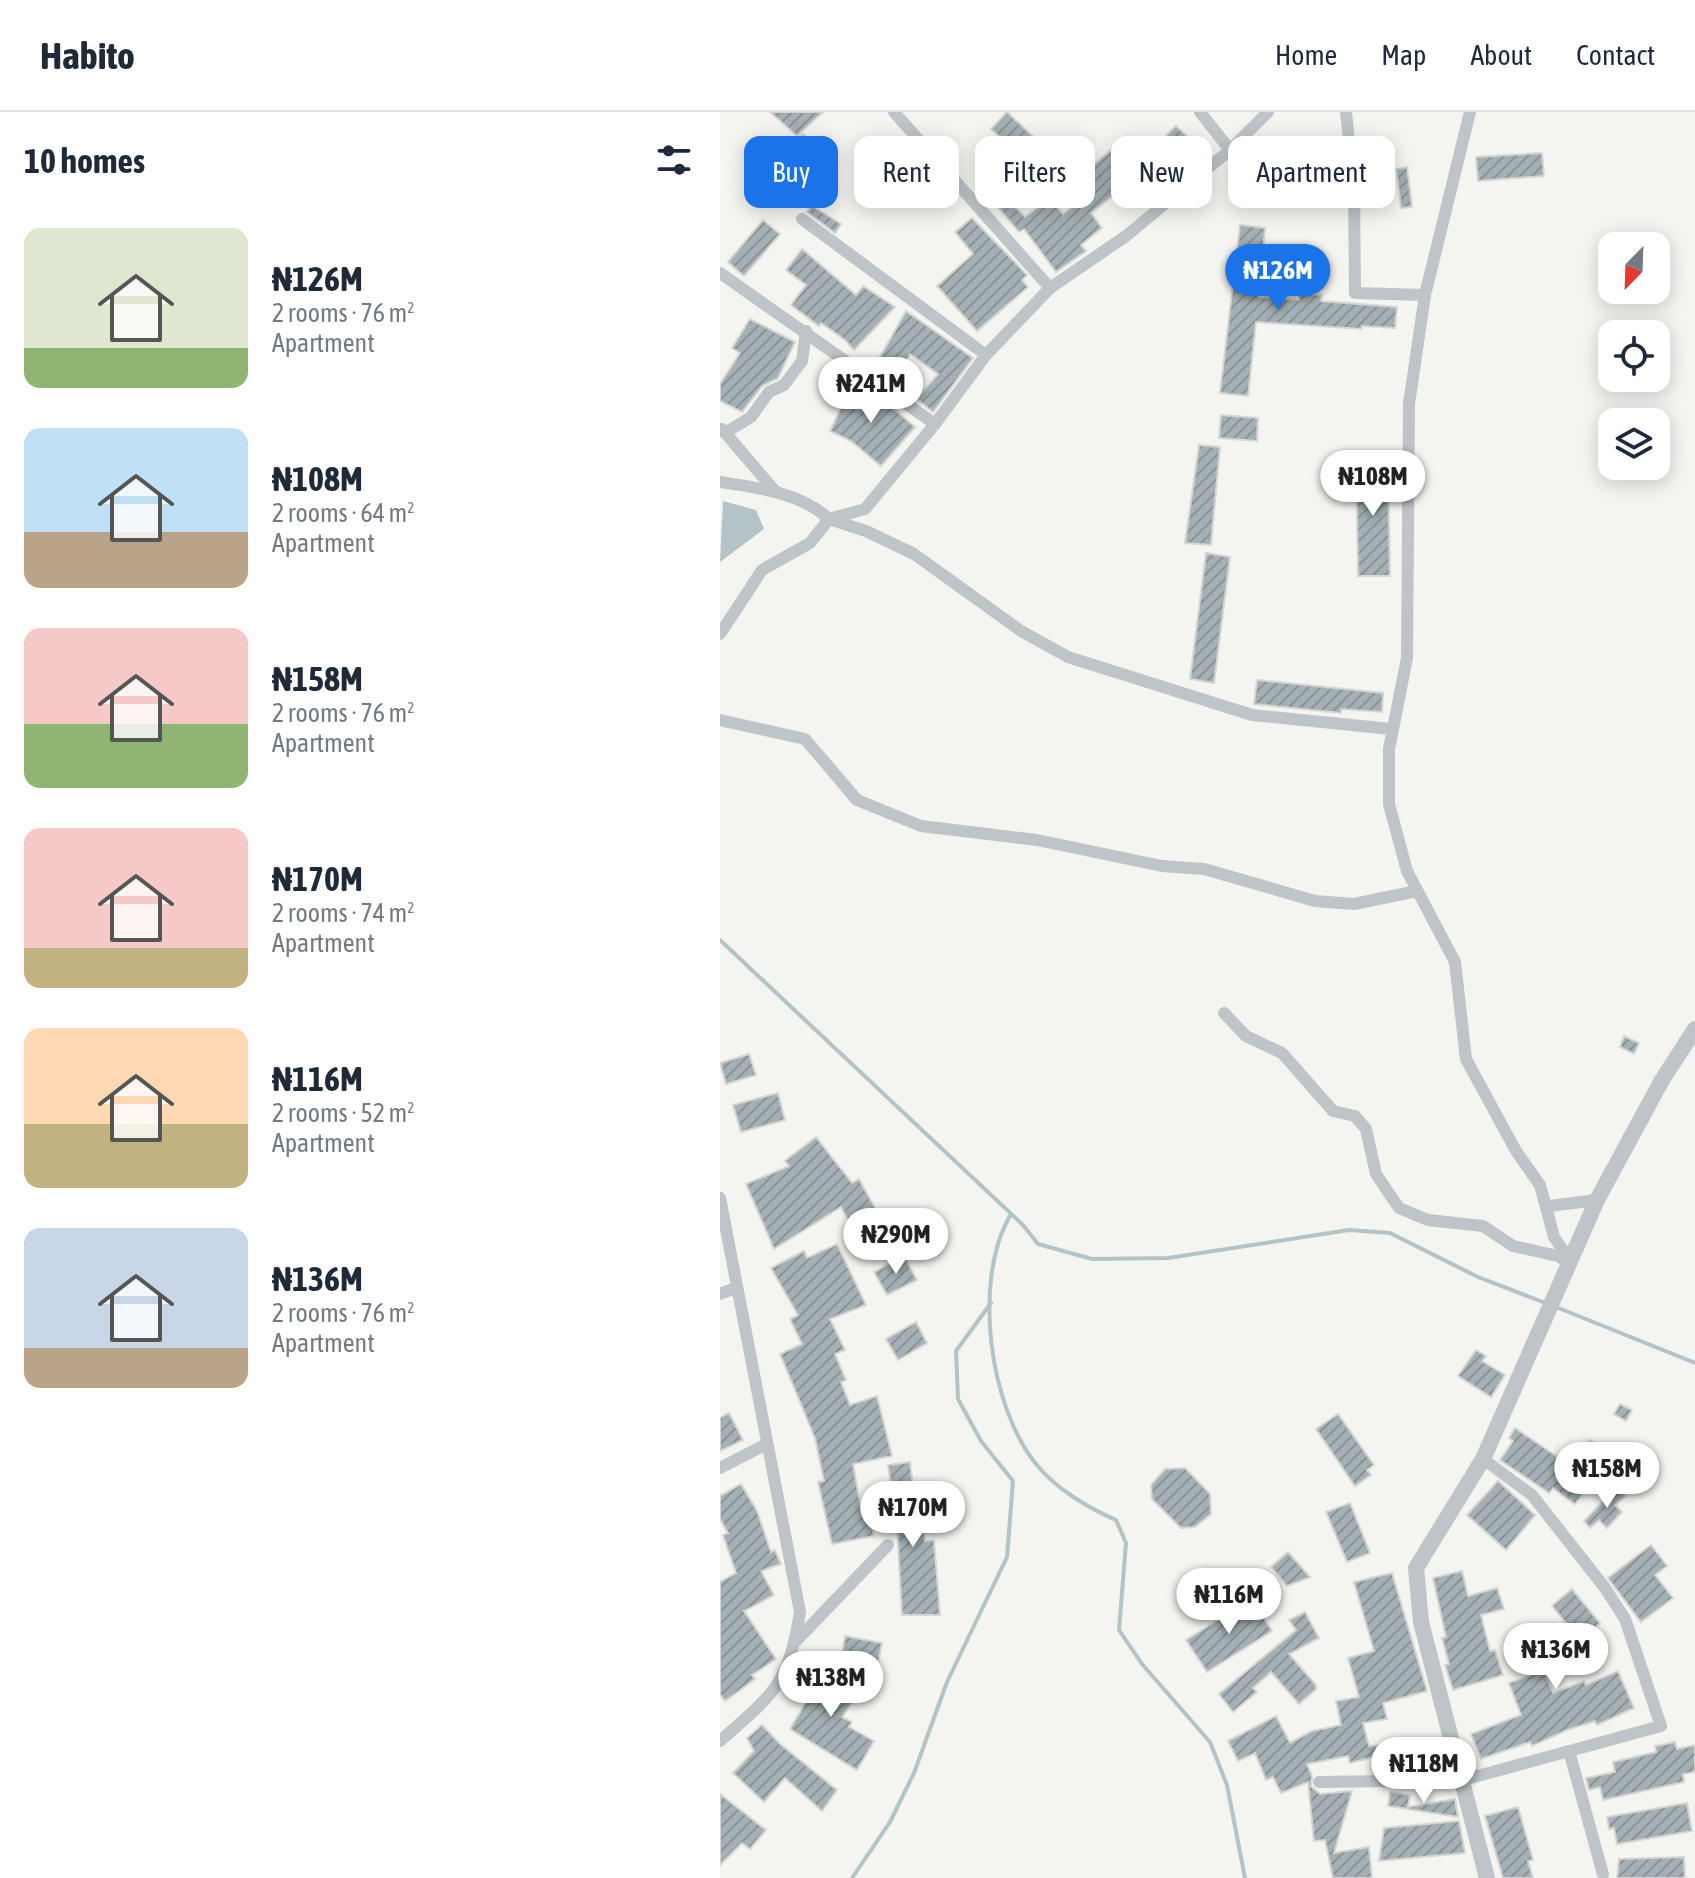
<!DOCTYPE html>
<meta charset="utf-8">
<style>
:root{--surface:#fff;--page:#f2f2f3;--text:#1f2937;--muted:#747a83;--line:#e0e1e3;--accent:#1a73e8}
body{margin:0;font-family:"Asap Condensed",sans-serif;background:var(--page);color:var(--text);height:100vh;display:flex;flex-direction:column;font-size:30px;white-space:nowrap}
*{box-sizing:border-box;margin:0}
p{font-size:26px;color:var(--muted)}
.icon{flex:none;width:44px;height:44px;fill:none;stroke:currentColor;stroke-width:2;stroke-linecap:round;stroke-linejoin:round}
.map{position:relative;flex:1;overflow:hidden}
.panel{display:flex;flex-direction:column;background:var(--surface);width:720px}
.panel>*{flex:none}
.guide{position:absolute;left:24px;top:24px;width:760px;height:72px;display:flex;gap:16px}
.needle{width:52px;rotate:203deg}
.fabs{position:absolute;left:878px;top:120px;display:grid;gap:16px}
.fabs a{display:grid;place-items:center;width:72px;height:72px;border-radius:16px;background:var(--surface);box-shadow:0 4px 20px #0003;font-size:40px}
.price{position:absolute;translate:-50% -68px;padding:0 18px;border-radius:28px;background:#fff;color:#222;font-size:26px;line-height:52px;filter:drop-shadow(0 2px 4px #0008)}
.price::after{content:'';position:absolute;left:50%;top:48px;width:24px;height:18px;margin-left:-12px;background:inherit;clip-path:polygon(0 0,100% 0,50% 100%)}
.price.on{background:var(--accent);color:#fff}
ul{padding:0;list-style:none}
li{display:flex;align-items:center;gap:24px;height:200px;padding:0 24px}
li span{display:grid;place-items:center;flex:none;width:224px;height:160px;border-radius:16px;color:#555}
li>.icon{margin-inline-start:auto}
span .icon{width:96px;height:96px;fill:#fffc;stroke-width:1}
li b{font-size:34px}
h2{display:flex;justify-content:space-between;align-items:center;height:96px;padding:0 24px;font-size:34px}
.tag{padding:0 28px;border-radius:16px;background:var(--surface);box-shadow:0 4px 20px #0003;font-size:28px;line-height:72px}
.tag.on{background:var(--accent);color:#fff}
header{display:flex;align-items:center;gap:48px;box-sizing:border-box;height:112px;padding:0 40px;background:var(--surface);border-bottom:2px solid var(--line)}
header strong{font-size:38px}
nav{display:flex;gap:44px;margin-inline-start:auto;font-size:28px}
main{display:flex;flex:1;min-height:0}
.map>svg:first-child{display:block}
.water{fill:#b4c4c6}
.lines{fill:none;stroke-linecap:round;stroke-linejoin:round}
.stream{stroke:#b4c4c6;stroke-width:4}
.building{fill:url(#building-hatch);stroke:#d5d5d3;stroke-width:2}
.minor{stroke:#bec4c7;stroke-width:12}
.tertiary{stroke:#bec4c7;stroke-width:16}
</style>
<header>
<strong>Habito</strong>
<nav><a>Home</a><a>Map</a><a>About</a><a>Contact</a></nav>
</header>
<main>
<section class="panel">
<h2>10 homes<svg class="icon" aria-label="filters" viewBox="0 0 24 24"><path d="M4 7h16M4 17h16"/><circle cx="9" cy="7" r="2"/><circle cx="15" cy="17" r="2"/></svg></h2>
<ul>
<li><span style="background:linear-gradient(#dfe7d0 75%,#8fb573 0)"><svg class="icon" aria-label="home" viewBox="0 0 24 24"><path d="M3 11l9-7 9 7M6 9v11h12V9"/></svg></span><div><b>₦126M</b><p>2 rooms · 76 m²</p><p>Apartment</p></div></li>
<li><span style="background:linear-gradient(#bfe0f5 65%,#b9a48a 0)"><svg class="icon" aria-label="home" viewBox="0 0 24 24"><path d="M3 11l9-7 9 7M6 9v11h12V9"/></svg></span><div><b>₦108M</b><p>2 rooms · 64 m²</p><p>Apartment</p></div></li>
<li><span style="background:linear-gradient(#f6c9c9 60%,#8fb573 0)"><svg class="icon" aria-label="home" viewBox="0 0 24 24"><path d="M3 11l9-7 9 7M6 9v11h12V9"/></svg></span><div><b>₦158M</b><p>2 rooms · 76 m²</p><p>Apartment</p></div></li>
<li><span style="background:linear-gradient(#f6c9c9 75%,#c2b280 0)"><svg class="icon" aria-label="home" viewBox="0 0 24 24"><path d="M3 11l9-7 9 7M6 9v11h12V9"/></svg></span><div><b>₦170M</b><p>2 rooms · 74 m²</p><p>Apartment</p></div></li>
<li><span style="background:linear-gradient(#ffd9b3 60%,#c2b280 0)"><svg class="icon" aria-label="home" viewBox="0 0 24 24"><path d="M3 11l9-7 9 7M6 9v11h12V9"/></svg></span><div><b>₦116M</b><p>2 rooms · 52 m²</p><p>Apartment</p></div></li>
<li><span style="background:linear-gradient(#c9d6e8 75%,#b9a48a 0)"><svg class="icon" aria-label="home" viewBox="0 0 24 24"><path d="M3 11l9-7 9 7M6 9v11h12V9"/></svg></span><div><b>₦136M</b><p>2 rooms · 76 m²</p><p>Apartment</p></div></li>
</ul>
</section>
<div class="map">
<svg width="975" height="1766" viewBox="0 0 975 1766">
<defs>
<pattern id="building-hatch" width="6" height="6" patternUnits="userSpaceOnUse" patternTransform="scale(2)"><rect width="6" height="6" fill="#a5b0b4"/><path d="M-1 1l2-2M0 6l6-6M5 7l2-2" fill="none" stroke="#8a9498"/></pattern>
</defs>
<rect width="100%" height="100%" fill="#f4f4f0"/>
<path class="water" d="M3,389L36,398L44,417L0,450Z"/>
<g class="lines">
<g class="stream">
<path d="M0,828L303,1113L318,1132L372,1147L448,1146L629,1118L670,1121L758,1165L828,1192"/>
<path d="M291,1102C252,1167 269,1294 316,1352C335,1376 368,1396 396,1408L406,1431L399,1518L422,1552L490,1630L507,1673L525,1766"/>
<path d="M836,1195L975,1251"/>
<path d="M132,1766L170,1710L194,1661L227,1570L287,1445L293,1369L261,1329L238,1287L236,1239L271,1191"/>
</g>
</g>
<g class="building">
<path d="M50,0H103L77,24Z"/>
<path d="M287,0L349,58L325,83L274,34L281,26L271,17Z"/>
<path d="M456,14L480,36L463,53L439,31Z"/>
<path d="M83,22L100,40L59,85L27,65L35,48L48,55Z"/>
<path d="M408,24L449,73L428,90L411,70L371,101L382,116L361,133L366,139L336,160L304,117L299,120L265,80L273,72L305,105L330,86L343,102L374,77L362,62Z"/>
<path d="M822,41L824,64L758,69L756,45Z"/>
<path d="M687,55L692,95L681,96L676,57Z"/>
<path d="M91,93L121,112L115,121L87,100Z"/>
<path d="M252,106L307,163L302,168L308,175L257,219L217,174L253,142L235,120Z"/>
<path d="M43,108L60,122L24,164L8,150Z"/>
<path d="M520,113L545,116L539,185L579,188V181L602,183L601,189L677,195L675,216L642,214V217L536,210L528,284L500,281Z"/>
<path d="M82,137L136,183L143,174L175,195L134,238L125,228L101,211L99,214L71,193L86,173L66,158Z"/>
<path d="M186,199L253,246L213,300L197,287L218,262L190,242L178,265L156,252Z"/>
<path d="M30,207L75,230L58,266L42,274L22,300L0,289V272L20,241L12,236Z"/>
<path d="M132,273L167,291L195,315L161,354L131,329L110,319Z"/>
<path d="M501,303L538,306L537,329L499,326Z"/>
<path d="M479,333L500,335L491,433L465,431Z"/>
<path d="M636,348H668L670,464H638Z"/>
<path d="M486,441L510,445L494,571L470,567Z"/>
<path d="M537,568L663,581L662,600L621,597V601L534,592Z"/>
<path d="M904,924L919,931L914,942L900,935Z"/>
<path d="M29,942L36,963L6,972L0,951Z"/>
<path d="M58,981L65,1008L21,1020L13,993Z"/>
<path d="M96,1025L132,1071L139,1067L155,1096L129,1110L121,1095L54,1137L26,1072L69,1054L65,1049Z"/>
<path d="M117,1132L146,1193L110,1207L125,1238L115,1242L126,1268L121,1270L130,1293L157,1284L172,1344L133,1352L142,1402L149,1401L154,1424L112,1432L98,1370L104,1369L95,1326L60,1242L82,1232L70,1207L78,1203L51,1156L84,1139L87,1146Z"/>
<path d="M184,1144L197,1168L167,1183L154,1160Z"/>
<path d="M196,1210L207,1231L178,1248L166,1227Z"/>
<path d="M756,1238L766,1244L762,1249L785,1263L771,1285L738,1264Z"/>
<path d="M900,1292L912,1298L906,1309L894,1302Z"/>
<path d="M9,1301L23,1328L0,1339V1306Z"/>
<path d="M618,1302L654,1353L647,1358L651,1363L635,1374L596,1317Z"/>
<path d="M795,1316L851,1354L870,1328L890,1343L855,1392L833,1376L829,1381L780,1348L793,1329L789,1326Z"/>
<path d="M190,1350L196,1400H201L205,1429L214,1428L220,1503H182L177,1415L168,1353Z"/>
<path d="M465,1356L490,1382L491,1402L475,1415L461,1416L432,1387L431,1373L445,1357Z"/>
<path d="M778,1369L815,1403L786,1438L747,1403Z"/>
<path d="M21,1372L37,1399L51,1440L55,1438L61,1452L41,1459L54,1483L24,1499L56,1547L32,1563L35,1567L5,1589L0,1582V1470L16,1461L3,1423L8,1421L0,1407V1384Z"/>
<path d="M898,1374L906,1384L895,1393L902,1400L887,1416L879,1408L870,1416L864,1409Z"/>
<path d="M630,1391L650,1441L627,1450L606,1400Z"/>
<path d="M931,1433L947,1454L935,1463L953,1486L921,1510L888,1466Z"/>
<path d="M568,1440L590,1465L567,1474L551,1455Z"/>
<path d="M742,1459L748,1484L777,1476L784,1497L761,1503L770,1539L775,1538L783,1563L733,1578L725,1553L729,1552L722,1526L726,1525L713,1466Z"/>
<path d="M672,1461L707,1579L663,1591L667,1607L643,1611L649,1634L719,1629L721,1653L663,1658L662,1643L630,1651L628,1644L587,1652L592,1664L591,1674L600,1682L632,1679L614,1741L649,1735L652,1766H613L605,1728L594,1729L588,1670L561,1681L553,1665L546,1668L535,1641L518,1649L508,1629L556,1604L570,1631L592,1619L621,1613L616,1589L639,1585L628,1546L654,1539L634,1470Z"/>
<path d="M852,1477L880,1511L847,1539L849,1549L822,1554L833,1581L864,1569L866,1573L898,1559L914,1596L877,1613L875,1609L847,1618L812,1634L810,1630L761,1647L751,1622L801,1603L789,1571L811,1563L804,1532L855,1522L832,1494Z"/>
<path d="M532,1487L552,1519L487,1560L466,1528Z"/>
<path d="M585,1500L599,1526L569,1542L596,1573V1577L579,1592L551,1560L533,1576L537,1580L513,1600L499,1582L576,1518L569,1508Z"/>
<path d="M125,1524L162,1531L158,1551L122,1544Z"/>
<path d="M80,1543L139,1580L122,1605L132,1610L129,1615L154,1629L137,1658L70,1617L99,1568L78,1549Z"/>
<path d="M42,1613L60,1632L117,1678L102,1699L65,1666L44,1690L13,1661L34,1639L27,1626Z"/>
<path d="M955,1630L957,1637L975,1633V1660L963,1662L964,1670L883,1688L880,1675L869,1678L866,1666L895,1660L893,1650L936,1640L935,1634Z"/>
<path d="M670,1680L690,1683L688,1695L735,1687L738,1705L668,1694Z"/>
<path d="M0,1682L46,1718L30,1737L22,1731L0,1753Z"/>
<path d="M967,1691L972,1719L897,1732L894,1716L889,1717L887,1705Z"/>
<path d="M798,1695L813,1748L808,1749L813,1766H783L765,1704Z"/>
<path d="M739,1709L745,1741L659,1749L664,1716Z"/>
<path d="M964,1745L965,1766H897L899,1747Z"/>
</g>
<g class="lines">
<g class="minor">
<path d="M174,0L330,176"/>
<path d="M480,0L510,38"/>
<path d="M626,0L634,75L635,181L705,183"/>
<path d="M750,0L705,183L689,292L687,546L669,637V692L687,759L735,850L746,947L796,1039L820,1073L834,1125L844,1140L854,1139"/>
<path d="M82,107L266,243"/>
<path d="M0,161L215,312"/>
<path d="M2,317L54,378"/>
<path d="M5,321L31,305L49,280L64,273L82,249L86,219"/>
<path d="M0,370C38,376 80,380 109,407L145,397L215,312L266,243L330,176L406,124L510,38L548,0"/>
<path d="M0,522L42,458L90,431L109,407L146,419L194,442L301,519L348,545L532,603L671,617"/>
<path d="M0,608L85,627L137,688L201,714L317,728L442,754L484,757L595,789L634,792L697,779"/>
<path d="M504,901L526,924L562,941L613,999L635,1004L646,1017L656,1062L679,1096L708,1108L763,1114L793,1134L838,1144L849,1151"/>
<path d="M0,1086L80,1500C68,1574 54,1581 0,1629"/>
<path d="M829,1094L877,1088"/>
<path d="M0,1182L16,1176"/>
<path d="M0,1356L47,1332"/>
<path d="M76,1529L168,1433"/>
<path d="M849,1639L883,1762"/>
<path d="M599,1670L743,1668L941,1614L905,1507L885,1476L812,1383L763,1347"/>
</g>
<path class="tertiary" d="M767,1766L701,1510L696,1456L763,1347L877,1088L942,968L975,917"/>
</g>
</svg>
<div class="fabs">
<a><svg class="needle" viewBox="-14 -14 28 28"><path d="M0-13l5 13h-10z" fill="#e53935"/><path d="M0 13l5-13h-10z" fill="#747a83"/></svg></a>
<a><svg class="icon" aria-label="locate" viewBox="0 0 24 24"><circle cx="12" cy="12" r="6"/><path d="M12 2v4M12 18v4M2 12h4M18 12h4"/></svg></a>
<a><svg class="icon" aria-label="layers" viewBox="0 0 24 24"><path d="M12 4l9 5-9 5-9-5zM3 14l9 5 9-5"/></svg></a>
</div>
<b class="price on" style="left:558px;top:200px">₦126M</b>
<b class="price" style="left:151px;top:313px">₦241M</b>
<b class="price" style="left:653px;top:406px">₦108M</b>
<b class="price" style="left:176px;top:1164px">₦290M</b>
<b class="price" style="left:887px;top:1398px">₦158M</b>
<b class="price" style="left:193px;top:1437px">₦170M</b>
<b class="price" style="left:509px;top:1524px">₦116M</b>
<b class="price" style="left:836px;top:1579px">₦136M</b>
<b class="price" style="left:111px;top:1607px">₦138M</b>
<b class="price" style="left:704px;top:1693px">₦118M</b>
<div class="guide">
<a class="tag on">Buy</a>
<a class="tag">Rent</a>
<a class="tag">Filters</a>
<a class="tag">New</a>
<a class="tag">Apartment</a>
</div>
</div>
</main>
